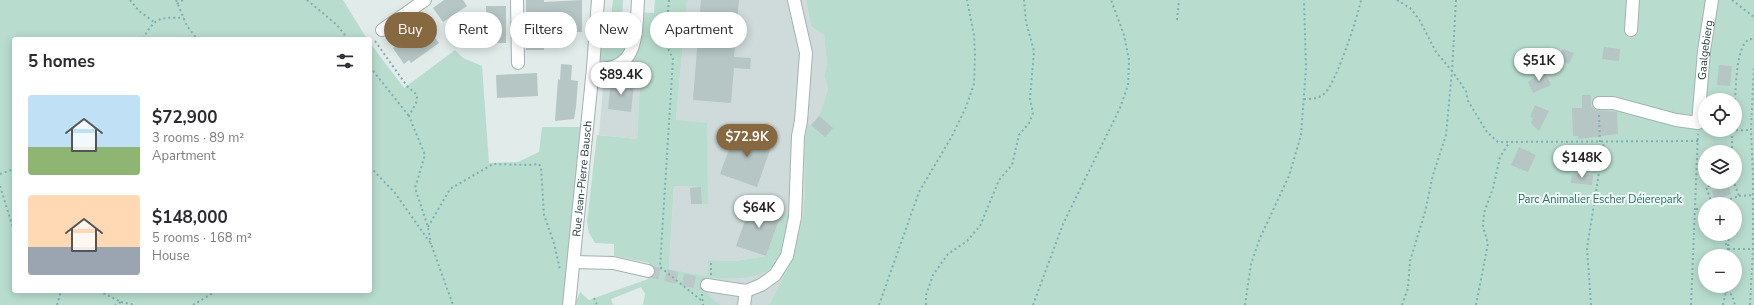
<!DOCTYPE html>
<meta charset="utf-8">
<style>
:root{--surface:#fff;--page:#f7f7f7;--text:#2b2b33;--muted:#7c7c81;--accent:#866941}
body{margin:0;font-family:"Nunito Sans",sans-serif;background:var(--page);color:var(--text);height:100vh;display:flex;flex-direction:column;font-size:15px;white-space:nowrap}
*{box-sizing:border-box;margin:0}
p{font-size:13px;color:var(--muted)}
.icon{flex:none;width:22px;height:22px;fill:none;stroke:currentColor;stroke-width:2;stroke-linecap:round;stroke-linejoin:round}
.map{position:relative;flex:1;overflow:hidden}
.side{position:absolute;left:12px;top:37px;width:360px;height:256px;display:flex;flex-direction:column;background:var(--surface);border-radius:4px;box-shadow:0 2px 10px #0003}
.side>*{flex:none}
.guide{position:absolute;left:384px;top:12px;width:380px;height:36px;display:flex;gap:8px}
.buttons{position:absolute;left:1698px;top:93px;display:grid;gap:8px}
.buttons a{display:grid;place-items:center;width:44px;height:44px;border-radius:50%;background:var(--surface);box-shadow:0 2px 10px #0003;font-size:20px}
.price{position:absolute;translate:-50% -34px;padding:0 9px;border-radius:14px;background:#fff;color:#222;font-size:13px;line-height:26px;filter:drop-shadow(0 1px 2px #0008)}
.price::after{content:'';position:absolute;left:50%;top:24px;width:12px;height:9px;margin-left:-6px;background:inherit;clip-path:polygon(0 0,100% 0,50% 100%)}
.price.active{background:var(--accent);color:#fff}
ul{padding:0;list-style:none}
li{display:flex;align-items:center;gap:12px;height:100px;padding:0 16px}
li span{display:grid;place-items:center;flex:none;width:112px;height:80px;border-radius:4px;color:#555}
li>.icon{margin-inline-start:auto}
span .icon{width:48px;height:48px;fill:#fffc;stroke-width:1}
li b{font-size:17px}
h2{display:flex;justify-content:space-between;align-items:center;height:48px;padding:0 16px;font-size:17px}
.chip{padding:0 14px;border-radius:18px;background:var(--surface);box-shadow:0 2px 10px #0003;font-size:14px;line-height:36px}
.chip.active{background:var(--accent);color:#fff}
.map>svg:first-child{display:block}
.built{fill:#cedbda}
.green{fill:#b8ddcf;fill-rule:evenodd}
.building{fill:#b5c6c4}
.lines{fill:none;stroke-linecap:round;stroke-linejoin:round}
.minor-tunnel{stroke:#bac8c7;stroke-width:12;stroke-dasharray:12 6;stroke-linecap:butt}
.minor-casing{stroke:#a3b2b2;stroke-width:14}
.path{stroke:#7faeb0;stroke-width:2;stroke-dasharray:2 3;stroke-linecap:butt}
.minor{stroke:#fff;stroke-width:12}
.labels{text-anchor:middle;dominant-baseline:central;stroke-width:4;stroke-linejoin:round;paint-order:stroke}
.street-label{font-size:11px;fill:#203a3c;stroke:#f0f8f7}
.park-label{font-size:11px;fill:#297461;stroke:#f0f8f7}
</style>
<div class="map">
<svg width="1754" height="305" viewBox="0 0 1754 305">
<rect width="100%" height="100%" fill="#e0ebea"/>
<g class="built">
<path d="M687,0H806L811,26L824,34L827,64L824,75L828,89L819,116L811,125L809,123L803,217L794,256L769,305H720L709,298L706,292L707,277L770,269L782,212L766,256L735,261L708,260L707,276L669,269L674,186L701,187L702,203L708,204L676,120Z"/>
<path d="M604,76L640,80L637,139L599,135Z"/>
</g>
<g class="green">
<path d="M0,0H343L367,39H14V291H370V43L404,88L455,50L463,58L482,66L489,163L518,162L539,152L542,127H581L563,305H0Z"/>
<path d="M613,0H623L621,34L636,35L637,12L654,13L655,0H687L676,120L707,123L708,204H702L701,187L674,186L669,269L707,276L708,260L735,261L766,256L782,212L789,216C786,228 785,241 781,253C772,283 731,279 707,277C706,294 706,295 720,305H643L645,294L641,287L611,299L613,305H574L580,292L589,300L648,279L649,263L614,256V244L595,243L589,233L587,222L597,135L637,139L640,80L604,76L605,62L600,60L602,39L609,36Z"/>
<path d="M806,0H1754V305H769L794,256L803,217L805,188V145L808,123L811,125L819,116L828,89L824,75L827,64L824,35L811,26ZM1705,100H1735V130H1705ZM1705,152H1735V182H1705ZM1705,204H1735V234H1705ZM1705,256H1735V286H1705Z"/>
</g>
<g class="building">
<path d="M444,0H463L467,6L443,22L433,8Z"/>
<path d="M526,0H544V2L582,0V32H562V38H544V50H526Z"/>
<path d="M701,0H739L734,57L751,58L750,69L734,68L731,103L693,100Z"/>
<path d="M486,6H506V43H487Z"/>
<path d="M425,25L439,43L411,63L409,60L404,64L393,48Z"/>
<path d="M1604,47L1620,49L1619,61L1602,59Z"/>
<path d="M1563,49L1574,53L1569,64L1557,59Z"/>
<path d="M561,64L572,65L571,80L578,81L576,107L574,119L555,121L558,79L560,80Z"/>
<path d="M1719,65L1732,66L1730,86L1717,85Z"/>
<path d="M1537,69L1546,74L1551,85L1533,93L1528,82L1536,76Z"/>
<path d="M537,73L538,96L497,98L496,75Z"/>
<path d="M611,81L634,83L631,112L608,109Z"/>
<path d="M1582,95H1591V107L1596,110L1617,112L1618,134L1578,139V136H1573L1572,108H1582Z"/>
<path d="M1535,105L1549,111L1539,131L1531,123L1533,118L1530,117Z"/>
<path d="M819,116L833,128L825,137L811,125Z"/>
<path d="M737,128L773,141L757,187L720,174Z"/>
<path d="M1519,147L1536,155L1528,172L1511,165Z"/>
<path d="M1572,174L1593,175L1592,185L1571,183Z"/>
<path d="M1728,185L1731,194L1715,200L1712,191Z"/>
<path d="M701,187L702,204H691L690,188Z"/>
<path d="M752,201L782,212L766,256L736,246Z"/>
</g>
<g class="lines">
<path class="minor-tunnel" d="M648,271L707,285"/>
<defs>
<g id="minor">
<path d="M517,0L518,63"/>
<path d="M382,30L425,0"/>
<path d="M1631,30L1633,0"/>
<path d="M593,68C639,74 636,32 638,0"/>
<path id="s1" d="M1599,103H1613L1676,120L1698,123L1704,51L1712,0"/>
<path d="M574,262L613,263L648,271"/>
<path d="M707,285L746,291L761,285L775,275L787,256L795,217L798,136L801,121L806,53L794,0"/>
<path id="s2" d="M569,305L593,68L598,0"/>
<path d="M744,305L746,291"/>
</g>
</defs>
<use href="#minor" class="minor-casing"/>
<g class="path">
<path d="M130,0L139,11L154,22"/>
<path d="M176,0L187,26L197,39"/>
<path d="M307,0L337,25L348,39"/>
<path d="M669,0L665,42L673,59L660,267L702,301"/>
<path d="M1397,0L1410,8L1419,19L1436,52L1452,71L1446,135L1433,175L1425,212L1410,261L1408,288L1402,305"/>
<path d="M1456,0L1452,71L1466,91L1468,101L1487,132L1498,142L1699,141"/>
<path d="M1732,0L1754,17"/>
<path d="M177,4L183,0"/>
<path d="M1177,20L1179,0"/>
<path d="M143,39C155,17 160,17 184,18"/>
<path d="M375,41L407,86L415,93L417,97L416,103L409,116L425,155L415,188L428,227L431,244"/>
<path d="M370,67L409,116"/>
<path d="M1304,99C1311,99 1319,99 1325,93C1337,80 1357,19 1361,0"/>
<path d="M1735,100C1736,87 1736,48 1748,40C1749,39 1752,39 1754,39"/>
<path d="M1599,115L1600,142"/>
<path d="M1706,131L1751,130"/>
<path d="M1732,131V152"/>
<path d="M370,167L395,193L431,244L453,305"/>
<path d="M0,174L14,169"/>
<path d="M0,186L14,231"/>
<path d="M1739,196L1753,195"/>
<path d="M1712,204L1706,187L1720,182"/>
<path d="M1716,204L1739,196L1734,182"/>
<path d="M1696,209H1705"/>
<path d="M428,227L450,189L493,164L529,165L539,164L541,167L544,215L554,243L560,270"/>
<path d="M1722,234L1728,249V256"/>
<path d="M1729,234L1728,249H1753"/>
<path d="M711,275V260"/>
<path d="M99,291L121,302L115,305"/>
<path d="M1726,291L1732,295L1735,305"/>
<path d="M702,294L703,305"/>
<path d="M594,298L597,305"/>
<path d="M121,302L135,305"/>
<path d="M57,305L61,291"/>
<path d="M193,305L216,291"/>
<path d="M879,305L919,192L952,136L966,107L974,84L975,55L974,35L967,0"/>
<path d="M926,305V295L933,275L948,254L967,241L980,226L999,180L1012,165L1019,135L1029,123L1033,113L1030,99L1034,51L1026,22L1024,0"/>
<path d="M1033,305L1063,224L1120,108L1128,85L1129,60L1124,35L1111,0"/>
<path d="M1245,305L1251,264L1260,238L1289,176L1301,135L1306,68L1304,0"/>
<path d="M1476,305L1488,243L1483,227L1484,213L1493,188L1500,157L1509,143"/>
<path d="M1591,305L1587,248L1604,142"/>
<path d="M1691,305L1698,134"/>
<path d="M1723,305L1727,286"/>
<path d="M1750,305L1753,249V174L1751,130L1754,67"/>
</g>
<use href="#minor" class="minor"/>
</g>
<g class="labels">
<g class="street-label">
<text stroke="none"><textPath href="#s1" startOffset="175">Gaalgebierg</textPath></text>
<text stroke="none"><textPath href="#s2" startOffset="127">Rue Jean-Pierre Bausch</textPath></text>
</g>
<g class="park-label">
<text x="1600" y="199">Parc Animalier Escher Déierepark</text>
</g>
</g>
</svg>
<div class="buttons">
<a><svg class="icon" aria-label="locate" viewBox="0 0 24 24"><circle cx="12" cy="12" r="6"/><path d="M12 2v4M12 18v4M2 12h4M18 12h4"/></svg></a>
<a><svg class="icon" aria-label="layers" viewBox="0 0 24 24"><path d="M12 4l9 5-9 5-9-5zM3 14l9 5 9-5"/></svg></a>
<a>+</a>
<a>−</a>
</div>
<b class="price" style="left:1539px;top:82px">$51K</b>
<b class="price" style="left:621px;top:96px">$89.4K</b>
<b class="price active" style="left:747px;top:158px">$72.9K</b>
<b class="price" style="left:1582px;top:179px">$148K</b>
<b class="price" style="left:759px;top:229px">$64K</b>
<div class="guide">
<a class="chip active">Buy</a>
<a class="chip">Rent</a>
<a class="chip">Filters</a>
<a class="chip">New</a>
<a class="chip">Apartment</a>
</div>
<section class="side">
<h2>5 homes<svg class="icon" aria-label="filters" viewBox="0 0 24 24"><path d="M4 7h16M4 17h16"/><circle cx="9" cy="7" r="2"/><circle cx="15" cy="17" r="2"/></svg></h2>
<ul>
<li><span style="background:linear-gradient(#bfe0f5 65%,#8fb573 0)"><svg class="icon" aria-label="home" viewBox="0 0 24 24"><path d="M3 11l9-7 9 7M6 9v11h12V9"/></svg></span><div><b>$72,900</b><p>3 rooms · 89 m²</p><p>Apartment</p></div></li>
<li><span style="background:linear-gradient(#ffd9b3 65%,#9aa5b1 0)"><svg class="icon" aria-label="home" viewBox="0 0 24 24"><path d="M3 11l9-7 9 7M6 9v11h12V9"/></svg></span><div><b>$148,000</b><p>5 rooms · 168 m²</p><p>House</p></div></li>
</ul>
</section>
</div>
